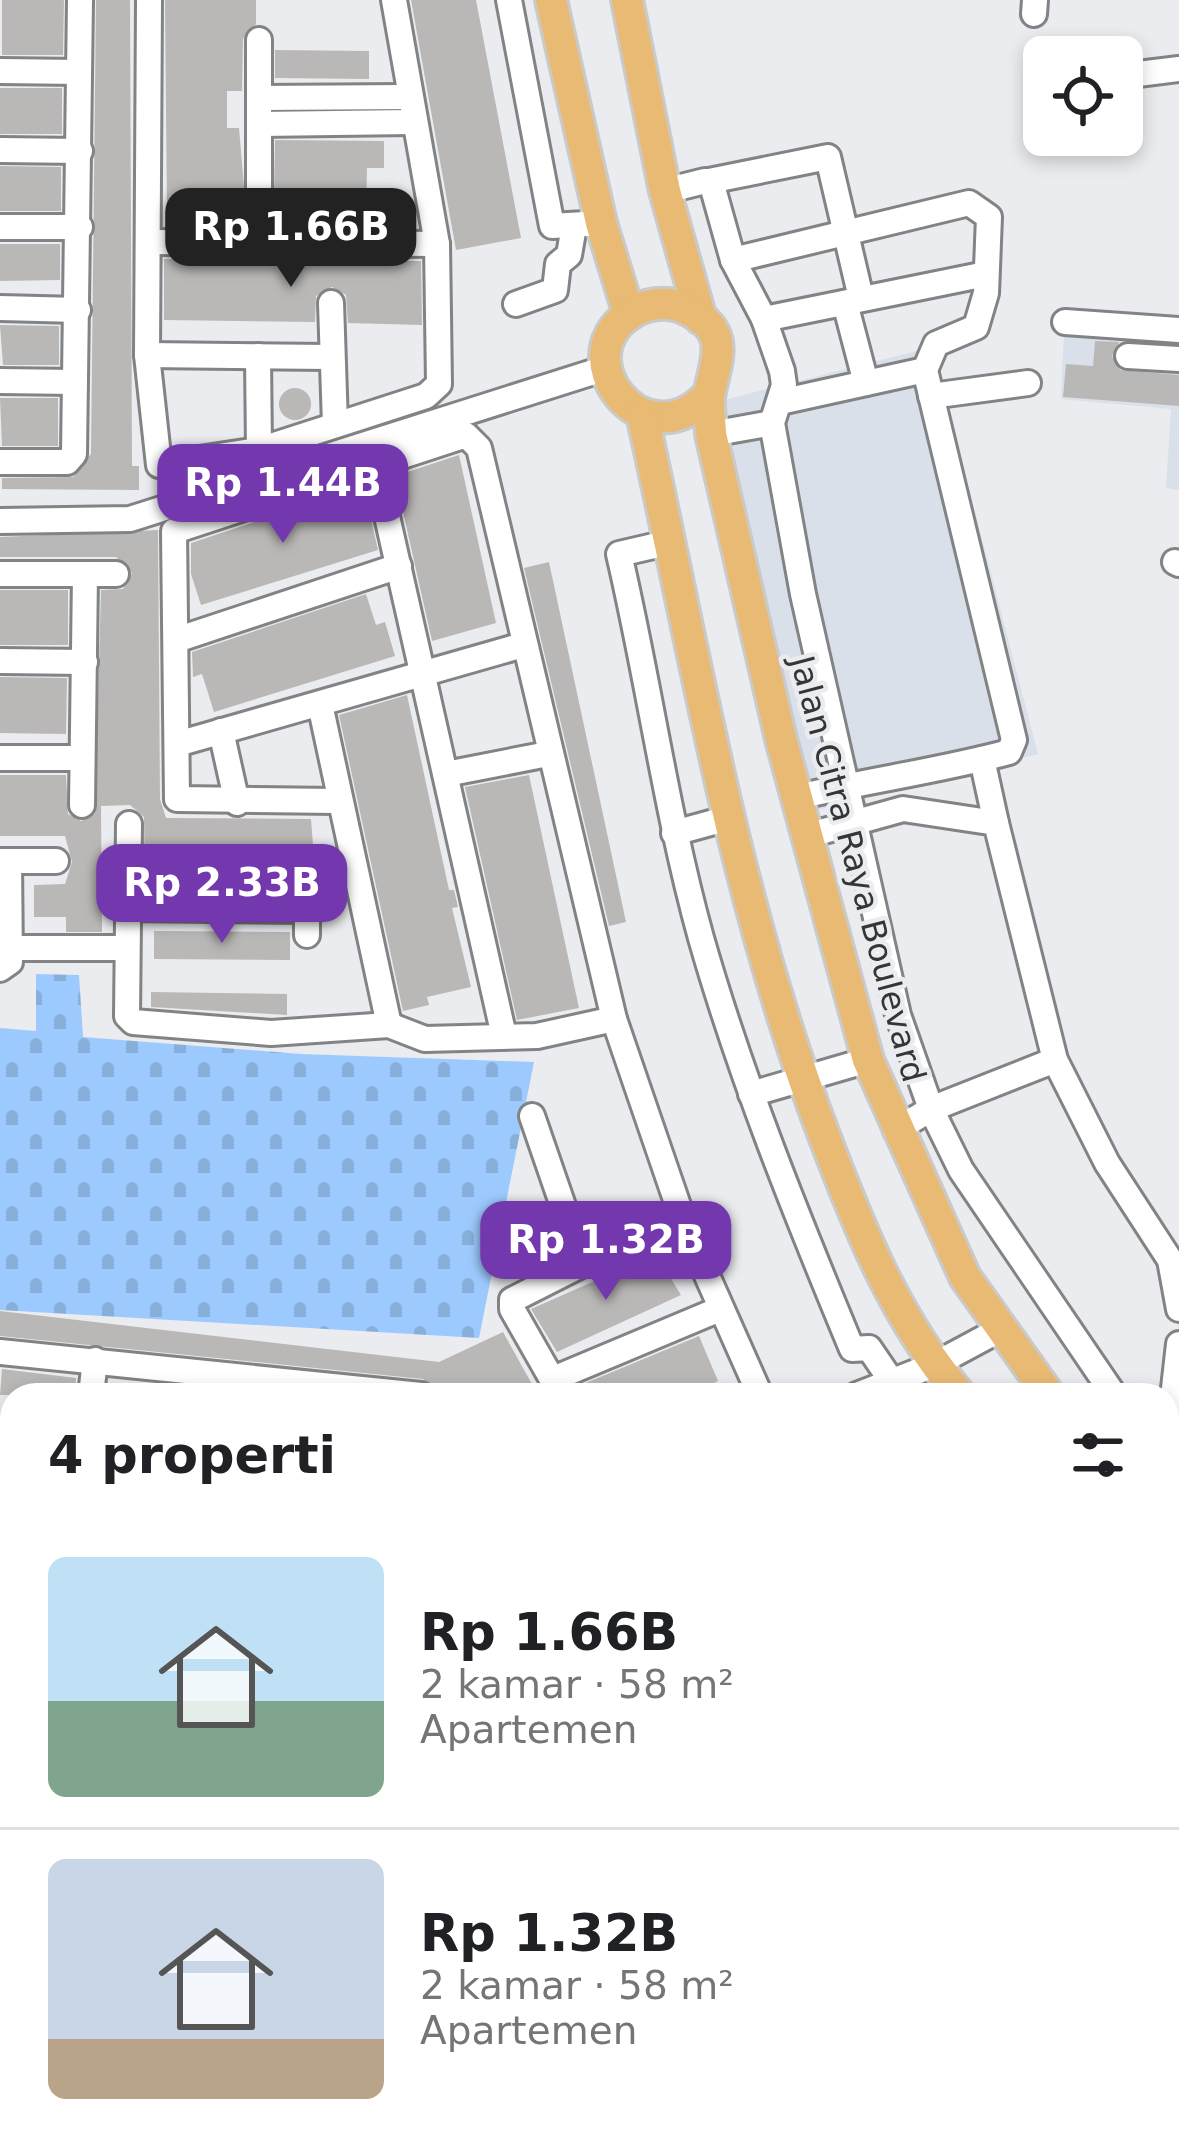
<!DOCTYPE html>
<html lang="id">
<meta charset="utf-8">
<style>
:root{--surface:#fff;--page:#f2f2f2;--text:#202124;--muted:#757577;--line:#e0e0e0;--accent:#7338ae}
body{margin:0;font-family:"DejaVu Sans",sans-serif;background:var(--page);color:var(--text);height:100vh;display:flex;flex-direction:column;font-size:45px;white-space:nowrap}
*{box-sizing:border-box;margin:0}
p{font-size:39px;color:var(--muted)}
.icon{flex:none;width:66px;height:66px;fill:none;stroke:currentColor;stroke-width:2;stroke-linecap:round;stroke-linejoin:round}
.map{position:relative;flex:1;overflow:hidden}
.panel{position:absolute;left:0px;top:1383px;width:1179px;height:771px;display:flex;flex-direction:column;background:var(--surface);border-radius:36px 36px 0 0;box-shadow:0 6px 18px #0003}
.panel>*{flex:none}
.buttons{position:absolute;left:1023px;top:36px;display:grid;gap:24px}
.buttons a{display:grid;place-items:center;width:120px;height:120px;border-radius:18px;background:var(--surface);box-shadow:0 6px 18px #0003;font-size:60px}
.price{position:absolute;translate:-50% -102px;padding:0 27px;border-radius:24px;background:var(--accent);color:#fff;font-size:39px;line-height:78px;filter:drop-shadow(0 3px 6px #0008)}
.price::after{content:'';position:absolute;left:50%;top:72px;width:36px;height:27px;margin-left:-18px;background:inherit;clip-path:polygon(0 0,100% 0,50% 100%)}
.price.current{background:#222;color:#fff}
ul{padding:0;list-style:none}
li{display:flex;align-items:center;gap:36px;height:300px;padding:0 48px}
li+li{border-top:3px solid var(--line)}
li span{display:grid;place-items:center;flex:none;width:336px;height:240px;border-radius:18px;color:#555}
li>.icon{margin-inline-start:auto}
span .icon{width:144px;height:144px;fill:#fffc;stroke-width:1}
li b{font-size:51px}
h2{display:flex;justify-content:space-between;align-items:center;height:144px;padding:0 48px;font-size:51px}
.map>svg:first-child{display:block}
.built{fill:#dae0e9}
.cemetery{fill:url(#cemetery-stones)}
.building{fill:#bab8b6}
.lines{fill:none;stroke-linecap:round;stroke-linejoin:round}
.minor-casing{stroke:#818385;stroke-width:30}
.major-casing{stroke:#cacacb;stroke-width:36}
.minor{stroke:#fff;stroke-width:24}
.major{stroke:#e9ba74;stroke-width:30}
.labels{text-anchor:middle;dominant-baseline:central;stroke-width:9;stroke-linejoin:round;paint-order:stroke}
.street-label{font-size:33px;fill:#343536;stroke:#eaecef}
</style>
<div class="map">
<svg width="1179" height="2152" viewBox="0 0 1179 2152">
<defs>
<pattern id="cemetery-stones" width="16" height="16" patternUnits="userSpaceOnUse" patternTransform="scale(3)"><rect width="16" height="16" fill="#9dcafe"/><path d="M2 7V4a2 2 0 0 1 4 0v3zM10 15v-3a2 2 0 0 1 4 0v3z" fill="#88aeda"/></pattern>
</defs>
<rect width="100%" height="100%" fill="#eaecef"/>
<g class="built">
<path d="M1064,332L1179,339V490L1166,488L1171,409L1061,399Z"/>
<path d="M932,347L1038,754L817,810L712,403Z"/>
</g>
<path class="cemetery" d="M36,974L79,975L83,1037L301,1054L534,1062L479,1338L0,1310V1028L36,1031Z"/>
<g class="building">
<path d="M2,0H64L63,55H2Z"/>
<path d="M96,0H130L132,466H139V490L2,489V478L73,477L91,454Z"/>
<path d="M165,0H256V24L243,39L242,91H227V128H239L245,198L260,205L274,196L275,140L384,141V168H367L366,216L167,218Z"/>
<path d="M411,0H476L521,238L456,250Z"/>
<path d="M275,50L369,51V79L275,78Z"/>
<rect x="0" y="88" width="62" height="46"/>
<path d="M0,166L61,167V211H0Z"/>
<path d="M0,244H60V280L0,281Z"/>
<path d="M164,259L421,261L422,325L348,323L346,295L332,287L316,296L315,322L164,320Z"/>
<path d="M0,325L59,326V365H3Z"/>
<path d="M1095,341L1119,342L1112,356L1120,370L1179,375V406L1063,397L1066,364L1093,366Z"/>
<circle cx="295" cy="404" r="16"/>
<path d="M0,398H58V446H2Z"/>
<path d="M459,455L496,623L432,641L395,476Z"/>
<path d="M363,486L378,550L201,605L191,574V543Z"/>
<path d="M158,530L160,799L166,818L311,819L316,884L172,883V890L145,891L144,817L130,805L101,806L102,932H66V917H34V885L65,884L72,862L65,836H0V775H66L68,814L81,821L95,814L101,590L123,589L132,573L116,557H0V537Z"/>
<path d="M549,562L626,922L609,926L524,568Z"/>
<rect x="0" y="590" width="68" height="55"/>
<path d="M366,594L376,625L385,622L395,656L214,712L202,674L193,677L192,652Z"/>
<path d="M0,677L67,678L66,734L0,733Z"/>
<path d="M407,695L449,890H454L458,907L452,908L471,987L427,997L429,1005L403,1011L339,715Z"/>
<path d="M529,775L579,1008L517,1020L465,787Z"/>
<path d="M154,931L290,932V960L154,959Z"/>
<path d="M151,992L287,994V1015L151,1007Z"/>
<path d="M656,1254L681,1295L557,1352L531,1309Z"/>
<path d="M0,1311L439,1362L503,1332L538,1395H492L436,1388L423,1379L0,1336Z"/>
<path d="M699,1336L718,1381L689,1395H577L576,1387Z"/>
<path d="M2,1369L76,1378L75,1395H0Z"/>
</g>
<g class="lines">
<defs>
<g id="minor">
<path d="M149,0L147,355L159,465L259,450L426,396L439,384L437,244L394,0"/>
<path d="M509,0L552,226L601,223"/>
<path d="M1034,14L1035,0"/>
<path d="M259,40V189"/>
<path d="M0,71L79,72"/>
<path d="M1122,76L1179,69"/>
<path d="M259,98L407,97"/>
<path d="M259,124L412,122"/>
<path d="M0,150L80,151"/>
<path d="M709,181L828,157L861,298"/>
<path d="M665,191L705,181L712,185L733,260"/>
<path d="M0,227H80"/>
<path d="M148,242L437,244"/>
<path d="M331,303L335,425"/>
<path d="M845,303L866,383"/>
<path d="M516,304L555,290L558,264L569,255L574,226"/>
<path d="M0,308L78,310"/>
<path d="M764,319L986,274"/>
<path d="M1065,322L1179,330"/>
<path d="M147,355L330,357"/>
<path d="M258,356L259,450"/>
<path d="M1128,356L1179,359"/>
<path d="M0,381L74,382"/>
<path d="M931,396L1028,383"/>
<path d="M780,402L925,370"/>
<path d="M711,434L772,423"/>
<path d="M0,462H67L74,454L80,0"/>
<path d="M375,463L504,1036"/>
<path d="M0,521L130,519L606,368"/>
<path d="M671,542L619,554C649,682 666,812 701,938C741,1078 796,1214 852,1349L869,1348L901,1395"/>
<path d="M1175,562L1179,564"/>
<path d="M0,574H116"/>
<path d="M179,639L399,566"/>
<path d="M0,661L85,662"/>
<path d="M320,704L389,1025"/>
<path d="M221,731L237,803"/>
<path d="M177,744L523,645"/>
<path d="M0,758H82"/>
<path d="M982,759L996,823"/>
<path d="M446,774L548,754"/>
<path d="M798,797C868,780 939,771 1009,752L1014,740L925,370L936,344L976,327L986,293L989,217L969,203L733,260L764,319L782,371L784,385L772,423L803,594L898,1015L931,1109L961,1170L1114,1395"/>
<path d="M337,801L177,799L174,531L466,435L479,448L614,1019L685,1226L760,1395"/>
<path d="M82,805L85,574"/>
<path d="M129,824L127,1016L133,1022L271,1033L389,1025L425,1039L537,1036L614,1019"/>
<path d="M674,833L725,819"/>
<path d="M806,836L903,809L996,823L1055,1060L1107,1163L1170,1260L1179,1309"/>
<path d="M0,861H56"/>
<path d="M125,908L300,910L307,917V935"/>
<path d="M13,948H124"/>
<path d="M0,969L10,962L9,862"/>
<path d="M751,1094L868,1060"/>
<path d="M532,1116L583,1264"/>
<path d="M896,1130L931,1109L1055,1060"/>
<path d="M0,1352L421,1395"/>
<path d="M553,1379L720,1309"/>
<path d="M91,1395L95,1360"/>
<path d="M561,1395L512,1309V1300L583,1264L685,1226"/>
<path d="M857,1395L934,1365L999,1330"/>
<path d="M0,1436L12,1437"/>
<path d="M1167,1450L1179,1344"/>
<path d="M1167,1488L1179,1504"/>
<path d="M0,1538L12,1539"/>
<path d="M0,1655L12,1658"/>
<path d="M457,2142V2152"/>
<path d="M300,2150L307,2152"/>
<path d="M1079,2152V2142"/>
</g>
<g id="major">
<path d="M551,0L601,223L629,314"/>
<path d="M627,0L665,191L701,319"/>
<path d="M709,394C644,466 559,353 635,311C651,302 671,301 688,310C734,333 714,363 709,397C708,409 711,423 711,434L781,739L868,1060L965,1277L1049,1395"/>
<path d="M642,414C697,662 734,899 825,1138C860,1230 896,1320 960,1395"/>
<path d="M1167,1558L1179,1573"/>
<path d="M1167,1655L1179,1675"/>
</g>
</defs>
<use href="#minor" class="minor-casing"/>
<use href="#major" class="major-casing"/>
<use href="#minor" class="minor"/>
<use href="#major" class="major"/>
</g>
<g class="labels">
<g class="street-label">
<text transform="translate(858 869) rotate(75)">Jalan Citra Raya Boulevard</text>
</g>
</g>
</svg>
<div class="buttons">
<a><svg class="icon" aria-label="locate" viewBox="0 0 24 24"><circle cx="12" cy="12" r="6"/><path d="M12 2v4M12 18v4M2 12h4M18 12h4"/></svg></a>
</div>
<b class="price current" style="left:291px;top:290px">Rp 1.66B</b>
<b class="price" style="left:283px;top:546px">Rp 1.44B</b>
<b class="price" style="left:222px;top:946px">Rp 2.33B</b>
<b class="price" style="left:606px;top:1303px">Rp 1.32B</b>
<section class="panel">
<h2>4 properti<svg class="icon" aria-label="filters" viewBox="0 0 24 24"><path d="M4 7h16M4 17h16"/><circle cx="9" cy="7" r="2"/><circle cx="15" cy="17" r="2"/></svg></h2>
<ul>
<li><span style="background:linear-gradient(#bfe0f5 60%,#7fa58c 0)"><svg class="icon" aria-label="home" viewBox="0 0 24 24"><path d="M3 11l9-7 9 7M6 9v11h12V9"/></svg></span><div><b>Rp 1.66B</b><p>2 kamar · 58 m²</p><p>Apartemen</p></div></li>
<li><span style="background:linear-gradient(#c9d6e8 75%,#b9a48a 0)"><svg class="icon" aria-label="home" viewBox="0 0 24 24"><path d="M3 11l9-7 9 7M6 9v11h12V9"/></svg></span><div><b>Rp 1.32B</b><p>2 kamar · 58 m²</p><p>Apartemen</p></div></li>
</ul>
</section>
</div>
